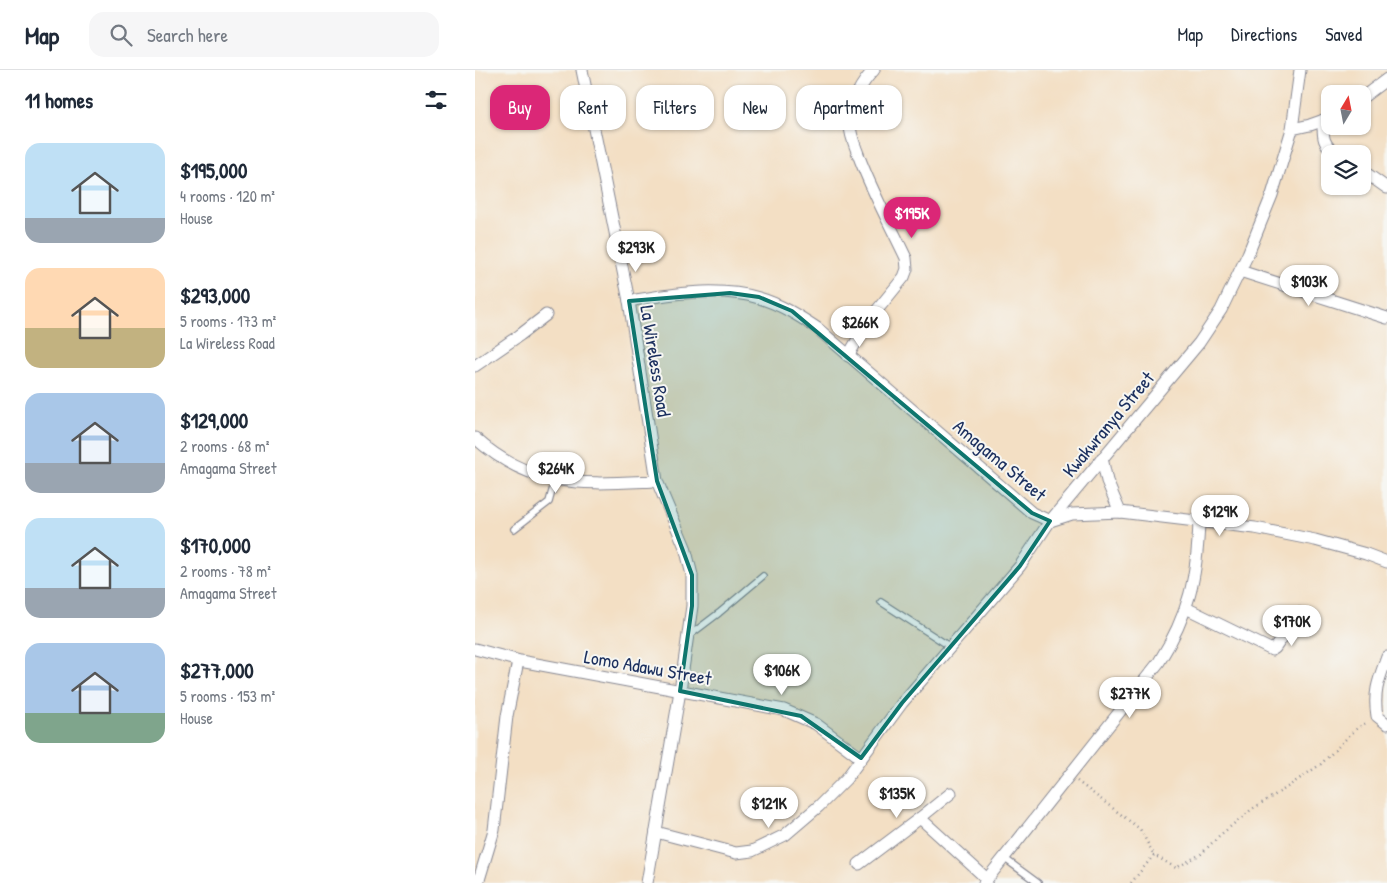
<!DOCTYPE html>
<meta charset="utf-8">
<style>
:root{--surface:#fff;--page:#f6f6f7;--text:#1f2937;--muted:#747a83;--line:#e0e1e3;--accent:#db2777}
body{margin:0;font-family:"Patrick Hand",sans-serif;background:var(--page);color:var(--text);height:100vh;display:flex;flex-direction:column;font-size:19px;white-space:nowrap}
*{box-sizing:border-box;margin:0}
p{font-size:16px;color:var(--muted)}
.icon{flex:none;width:28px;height:28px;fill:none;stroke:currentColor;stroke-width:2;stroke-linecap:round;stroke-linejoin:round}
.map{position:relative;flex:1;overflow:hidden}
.sheet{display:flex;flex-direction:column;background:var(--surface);width:475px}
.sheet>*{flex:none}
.hud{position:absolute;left:15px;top:15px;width:475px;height:45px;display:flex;gap:10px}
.needle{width:32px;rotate:10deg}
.tools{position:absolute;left:846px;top:15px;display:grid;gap:10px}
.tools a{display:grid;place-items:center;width:50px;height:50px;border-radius:10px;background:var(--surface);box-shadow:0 1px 4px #0004;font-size:25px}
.price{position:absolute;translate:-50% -42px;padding:0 11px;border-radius:18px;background:#fff;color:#222;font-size:16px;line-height:32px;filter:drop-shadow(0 1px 2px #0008)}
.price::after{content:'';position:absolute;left:50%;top:30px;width:15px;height:11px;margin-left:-8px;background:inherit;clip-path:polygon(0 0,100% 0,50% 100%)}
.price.on{background:var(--accent);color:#fff}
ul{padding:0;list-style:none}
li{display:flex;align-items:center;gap:15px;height:125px;padding:0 25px}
li span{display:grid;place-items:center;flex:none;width:140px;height:100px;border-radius:15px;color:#555}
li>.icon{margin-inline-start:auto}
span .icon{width:60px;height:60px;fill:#fffc;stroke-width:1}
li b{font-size:21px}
h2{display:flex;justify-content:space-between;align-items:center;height:60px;padding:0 25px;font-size:21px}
.chip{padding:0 18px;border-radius:15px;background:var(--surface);box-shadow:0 1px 4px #0004;font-size:18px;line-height:45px}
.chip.on{background:var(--accent);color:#fff}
header{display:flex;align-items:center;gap:30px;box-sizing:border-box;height:70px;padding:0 25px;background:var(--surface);border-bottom:1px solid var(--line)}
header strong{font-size:24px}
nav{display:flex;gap:28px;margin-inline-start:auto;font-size:18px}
.search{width:350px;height:45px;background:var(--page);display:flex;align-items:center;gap:12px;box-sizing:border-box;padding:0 18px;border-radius:15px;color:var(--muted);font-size:19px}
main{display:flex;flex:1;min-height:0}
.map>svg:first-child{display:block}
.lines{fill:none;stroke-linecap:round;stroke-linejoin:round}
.service-casing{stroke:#878791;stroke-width:8}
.minor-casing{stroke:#878791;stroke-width:13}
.path{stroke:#878791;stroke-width:2.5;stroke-dasharray:1 4;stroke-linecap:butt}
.service{stroke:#fff;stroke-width:5.5}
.minor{stroke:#fff;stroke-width:11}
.marked{fill:#0f766e;fill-opacity:0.2;stroke:#0f766e;stroke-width:4;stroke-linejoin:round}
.labels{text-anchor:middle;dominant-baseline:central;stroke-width:4;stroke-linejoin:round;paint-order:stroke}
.street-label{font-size:19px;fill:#1b2f5e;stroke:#f6f6f2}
</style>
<header>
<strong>Map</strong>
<div class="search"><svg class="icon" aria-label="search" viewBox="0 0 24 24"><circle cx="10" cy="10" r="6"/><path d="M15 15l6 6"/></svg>Search here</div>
<nav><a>Map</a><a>Directions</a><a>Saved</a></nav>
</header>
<main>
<section class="sheet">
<h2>11 homes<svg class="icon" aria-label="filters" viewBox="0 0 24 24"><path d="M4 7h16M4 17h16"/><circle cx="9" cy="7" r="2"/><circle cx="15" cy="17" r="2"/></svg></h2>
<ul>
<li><span style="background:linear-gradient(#bfe0f5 75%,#9aa5b1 0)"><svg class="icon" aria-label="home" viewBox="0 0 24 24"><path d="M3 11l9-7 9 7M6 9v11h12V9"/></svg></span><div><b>$195,000</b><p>4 rooms · 120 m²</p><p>House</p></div></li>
<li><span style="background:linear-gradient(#ffd9b3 60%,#c2b280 0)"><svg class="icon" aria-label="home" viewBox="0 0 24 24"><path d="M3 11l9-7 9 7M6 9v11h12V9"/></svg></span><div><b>$293,000</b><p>5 rooms · 173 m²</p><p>La Wireless Road</p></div></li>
<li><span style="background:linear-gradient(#a9c7e8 70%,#9aa5b1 0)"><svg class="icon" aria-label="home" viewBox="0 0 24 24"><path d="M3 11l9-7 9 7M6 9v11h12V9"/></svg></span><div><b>$129,000</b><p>2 rooms · 68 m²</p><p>Amagama Street</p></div></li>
<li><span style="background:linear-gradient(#bfe0f5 70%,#9aa5b1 0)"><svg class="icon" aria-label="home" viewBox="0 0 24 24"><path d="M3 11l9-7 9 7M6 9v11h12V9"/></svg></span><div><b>$170,000</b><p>2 rooms · 78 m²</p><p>Amagama Street</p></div></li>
<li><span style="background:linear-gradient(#a9c7e8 70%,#7fa58c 0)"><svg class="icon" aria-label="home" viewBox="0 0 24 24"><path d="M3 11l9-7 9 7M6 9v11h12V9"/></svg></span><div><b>$277,000</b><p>5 rooms · 153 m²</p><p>House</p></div></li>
</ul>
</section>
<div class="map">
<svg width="912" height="813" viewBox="0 0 912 813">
<rect width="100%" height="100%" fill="#f6f6f2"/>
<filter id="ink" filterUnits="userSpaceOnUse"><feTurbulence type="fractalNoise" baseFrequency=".02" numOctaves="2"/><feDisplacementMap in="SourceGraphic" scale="10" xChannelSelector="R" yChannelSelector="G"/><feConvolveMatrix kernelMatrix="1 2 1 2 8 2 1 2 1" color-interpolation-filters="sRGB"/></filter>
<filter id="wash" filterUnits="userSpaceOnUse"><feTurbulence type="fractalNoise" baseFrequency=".0096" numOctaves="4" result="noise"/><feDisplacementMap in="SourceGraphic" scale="20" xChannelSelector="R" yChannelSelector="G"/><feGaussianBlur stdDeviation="1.12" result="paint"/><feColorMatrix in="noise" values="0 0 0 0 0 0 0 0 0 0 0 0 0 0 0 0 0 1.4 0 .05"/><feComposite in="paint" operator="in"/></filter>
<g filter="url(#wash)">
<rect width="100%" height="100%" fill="#f3dfc4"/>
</g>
<g filter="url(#ink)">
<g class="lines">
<defs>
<g id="service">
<path d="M39,459L74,432L80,410"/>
<path d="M406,532L474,576"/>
<path d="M215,565L244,543L288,506"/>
<path d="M529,788L563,813"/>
</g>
<g id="minor">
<path d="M107,0L154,231L182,411L210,477L217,505V536L205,621L172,813"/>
<path d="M888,27L912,9"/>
<path d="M848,50C848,67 847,73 861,84"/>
<path d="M817,59L835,55L855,48"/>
<path d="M888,101L912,118"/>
<path d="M765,201L912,248"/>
<path d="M154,231C195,224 243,216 284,228C305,234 324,246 342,258L557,443L575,451L597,444L645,442L780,458L840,470L891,484L912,492"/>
<path d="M373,286L394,250L429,207L432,199L431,188C415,154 396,120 383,84C379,73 374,62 375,51C375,33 387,12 399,0"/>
<path d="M0,296L45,265L71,245"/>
<path d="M0,368C58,420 109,414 182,411"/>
<path d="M627,388L632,411L645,442"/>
<path d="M711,538L797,580L800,578L824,543"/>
<path d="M0,579L45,591L309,640L341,654L386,688"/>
<path d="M912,587C904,609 898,622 902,646L912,654"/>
<path d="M445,748L512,809"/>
<path d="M181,762L261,783L277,781L310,765L344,736L371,709L427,633L545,496L575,451L724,273L746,240L773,184L797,125L817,59L825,0"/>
<path d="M384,794L445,748L476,723"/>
<path d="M3,813L19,760L32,646L43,591"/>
<path d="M509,813L684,592C714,544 722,508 724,452"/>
</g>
</defs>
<use href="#service" class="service-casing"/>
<use href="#minor" class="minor-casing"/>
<g class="path">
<path d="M602,711L665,759L679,785"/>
<path d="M656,813L679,785L701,798L726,784L744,766L777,739L808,720L846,694L880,660L892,652"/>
</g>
<use href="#service" class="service"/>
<use href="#minor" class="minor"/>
</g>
</g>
<path class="marked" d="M255,223L284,227L317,241L557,443L575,451L545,496L427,633L386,688L326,646L205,621L217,536V505L182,411L154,231Z"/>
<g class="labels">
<g class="street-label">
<text transform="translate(181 291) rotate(81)">La Wireless Road</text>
<text transform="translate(633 354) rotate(-50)">Kwakwranya Street</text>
<text transform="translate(525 390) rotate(40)">Amagama Street</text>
<text transform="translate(173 597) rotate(10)">Lomo Adawu Street</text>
</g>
</g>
</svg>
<div class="tools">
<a><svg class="needle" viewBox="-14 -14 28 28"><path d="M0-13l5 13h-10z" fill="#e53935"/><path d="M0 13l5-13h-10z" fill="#747a83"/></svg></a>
<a><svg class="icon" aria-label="layers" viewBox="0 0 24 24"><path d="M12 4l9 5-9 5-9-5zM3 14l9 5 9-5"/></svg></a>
</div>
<b class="price on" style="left:437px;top:169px">$195K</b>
<b class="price" style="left:161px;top:203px">$293K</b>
<b class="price" style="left:834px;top:237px">$103K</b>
<b class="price" style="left:385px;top:278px">$266K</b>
<b class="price" style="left:81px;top:424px">$264K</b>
<b class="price" style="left:745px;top:467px">$129K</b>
<b class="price" style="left:817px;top:577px">$170K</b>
<b class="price" style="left:307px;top:626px">$106K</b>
<b class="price" style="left:655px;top:649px">$277K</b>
<b class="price" style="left:422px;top:749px">$135K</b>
<b class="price" style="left:294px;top:759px">$121K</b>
<div class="hud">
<a class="chip on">Buy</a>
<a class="chip">Rent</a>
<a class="chip">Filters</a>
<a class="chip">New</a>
<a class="chip">Apartment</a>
</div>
</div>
</main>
